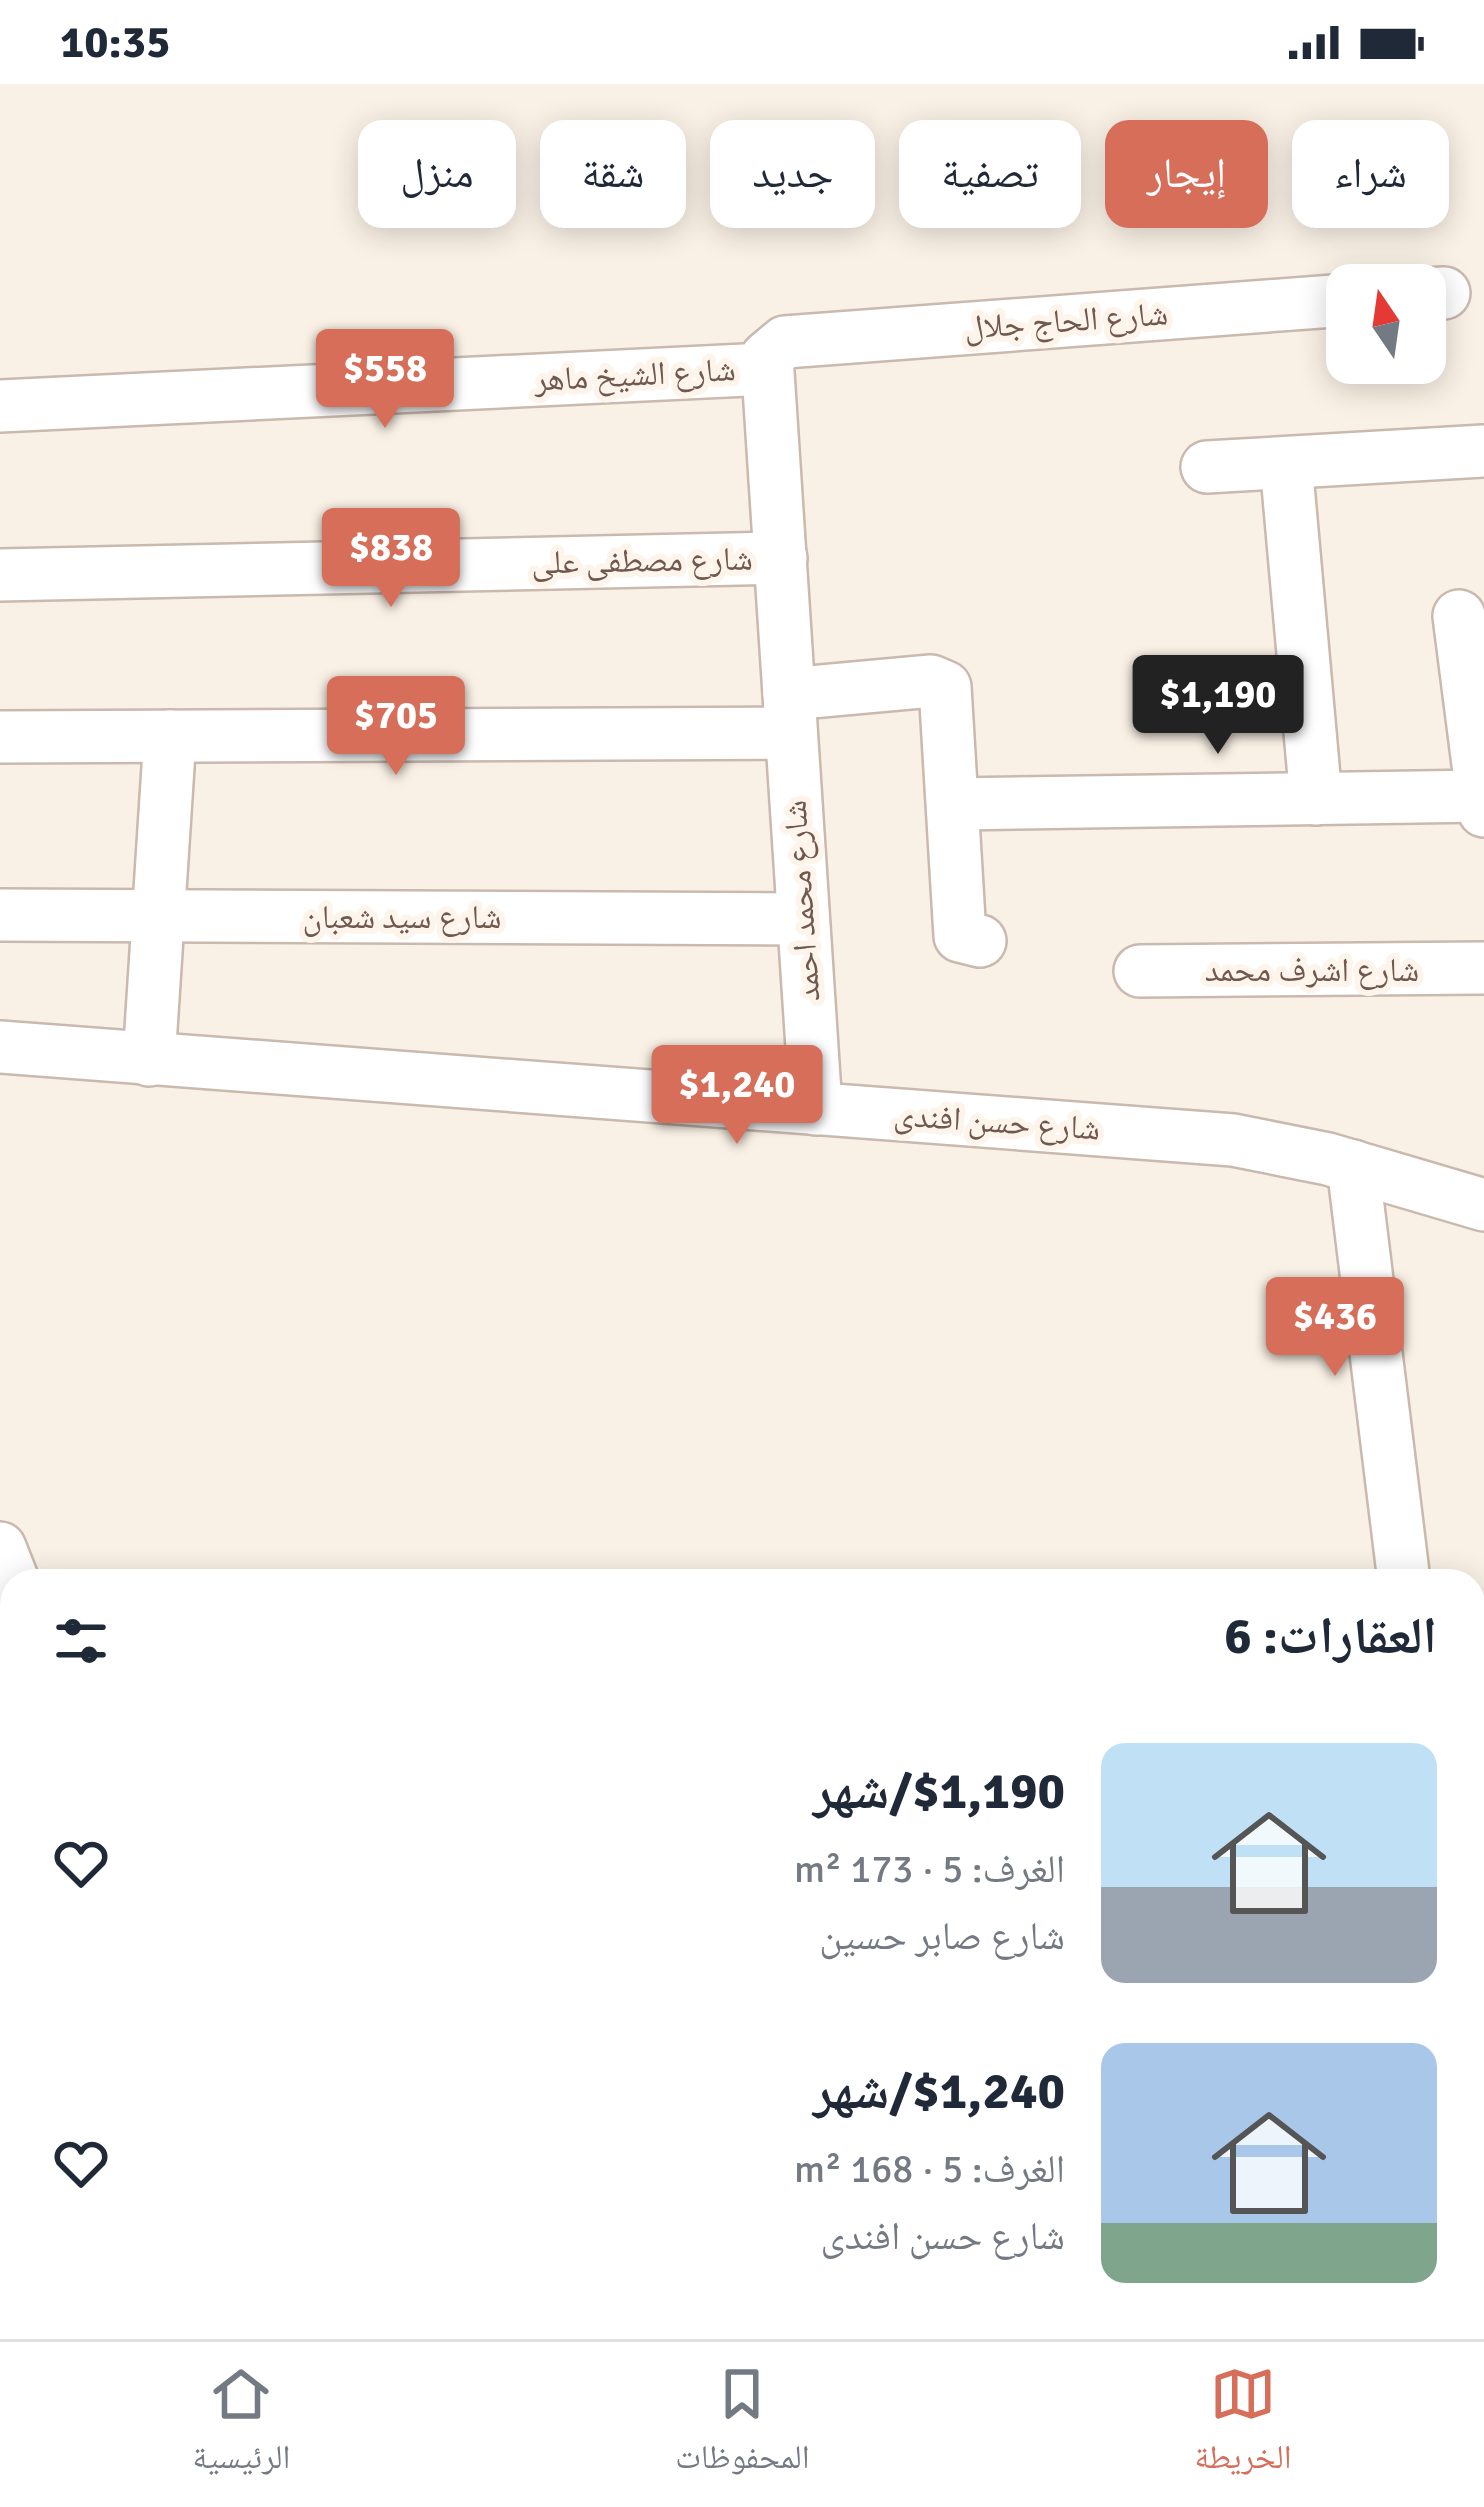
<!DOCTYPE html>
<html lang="ar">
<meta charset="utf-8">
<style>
:root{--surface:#fff;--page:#f2f2f3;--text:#1f2937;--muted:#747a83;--line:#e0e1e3;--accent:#d66e59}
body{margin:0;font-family:Signika,"Noto Naskh Arabic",sans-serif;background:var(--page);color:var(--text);direction:rtl;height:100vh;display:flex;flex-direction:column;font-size:45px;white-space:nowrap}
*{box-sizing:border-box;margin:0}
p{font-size:39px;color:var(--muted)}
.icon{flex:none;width:66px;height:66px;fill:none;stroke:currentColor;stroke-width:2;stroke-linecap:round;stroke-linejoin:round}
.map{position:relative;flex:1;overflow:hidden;direction:ltr}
.panel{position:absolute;left:0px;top:1485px;width:1485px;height:771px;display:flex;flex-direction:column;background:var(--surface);border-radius:36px 36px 0 0;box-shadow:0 6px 30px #0003;direction:rtl}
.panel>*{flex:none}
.top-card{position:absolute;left:36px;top:36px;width:1413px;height:108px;direction:rtl;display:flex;gap:24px}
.needle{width:78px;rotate:347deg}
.controls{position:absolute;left:1326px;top:180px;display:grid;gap:24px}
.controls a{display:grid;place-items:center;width:120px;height:120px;border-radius:24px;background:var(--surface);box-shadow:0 6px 30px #0003;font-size:60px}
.price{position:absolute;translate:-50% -102px;padding:0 27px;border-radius:12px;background:var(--accent);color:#fff;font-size:39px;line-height:78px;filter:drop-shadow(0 3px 6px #0008)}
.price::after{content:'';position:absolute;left:50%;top:72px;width:36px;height:27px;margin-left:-18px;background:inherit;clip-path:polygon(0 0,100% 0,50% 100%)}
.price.active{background:#222;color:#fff}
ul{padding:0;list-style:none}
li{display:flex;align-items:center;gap:36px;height:300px;padding:0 48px}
li span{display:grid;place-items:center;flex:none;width:336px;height:240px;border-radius:24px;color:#555}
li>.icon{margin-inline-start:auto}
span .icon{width:144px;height:144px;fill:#fffc;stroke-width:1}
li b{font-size:51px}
h2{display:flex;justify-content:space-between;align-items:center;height:144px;padding:0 48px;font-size:51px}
.chip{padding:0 42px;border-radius:24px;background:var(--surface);box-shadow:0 6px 30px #0003;font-size:42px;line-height:108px}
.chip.active{background:var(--accent);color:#fff}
.status{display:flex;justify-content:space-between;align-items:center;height:84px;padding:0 60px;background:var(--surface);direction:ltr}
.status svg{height:33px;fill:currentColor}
.tab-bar{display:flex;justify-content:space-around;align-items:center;height:168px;border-top:3px solid var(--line);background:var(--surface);font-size:33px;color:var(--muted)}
.tab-bar a{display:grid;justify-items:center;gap:6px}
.tab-bar .active{color:var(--accent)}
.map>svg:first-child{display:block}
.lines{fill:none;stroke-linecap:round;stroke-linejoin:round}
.stream{stroke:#a4cdd2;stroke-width:14}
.minor-casing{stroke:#cab9ae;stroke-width:56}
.tertiary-casing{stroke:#cab9ae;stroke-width:68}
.minor{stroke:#fff;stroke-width:51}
.tertiary{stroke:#fff;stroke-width:63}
.labels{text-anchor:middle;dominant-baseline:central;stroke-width:12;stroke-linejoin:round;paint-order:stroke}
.street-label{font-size:33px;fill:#70584e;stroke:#fdf5ec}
</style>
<div class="status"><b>10:35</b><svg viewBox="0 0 49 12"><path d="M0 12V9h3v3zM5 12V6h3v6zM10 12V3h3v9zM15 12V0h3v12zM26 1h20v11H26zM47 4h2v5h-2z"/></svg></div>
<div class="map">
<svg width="1484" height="2255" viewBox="0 0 1484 2255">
<rect width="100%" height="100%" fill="#faf1e6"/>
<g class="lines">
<path class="stream" d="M377,2244L384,2255"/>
<defs>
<g id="minor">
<path d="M1425,210L1444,209"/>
<path d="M0,322L766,285"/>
<path d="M1286,379L1316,715"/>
<path d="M1207,383L1484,367"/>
<path d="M0,491L781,474"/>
<path d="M1459,532L1484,727"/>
<path d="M789,610L931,597L945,603L960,852L980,857"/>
<path d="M0,653L791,649"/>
<path d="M955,720L1482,712"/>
<path d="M0,831L803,835"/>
<path d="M1140,887L1484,884"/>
<path d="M0,963L1233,1056L1328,1075L1484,1121"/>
<path d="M149,976L170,652"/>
<path d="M816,1025L767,273L785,258L1347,216"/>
<path d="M1353,1082L1404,1497"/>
<path d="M0,1464L13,1497"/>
<path d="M0,1615L12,1609"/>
<path d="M1473,1622L1484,1623"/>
<path d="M1473,1814H1484"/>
<path d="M0,1938L12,1940"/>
<path d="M1473,2000L1484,2001"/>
<path d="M1473,2236L1484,2238"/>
<path d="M451,2244L459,2255"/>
</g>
<g id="tertiary">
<path d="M0,1799L12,1818"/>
<path d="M290,2244L297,2255"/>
</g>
</defs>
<use href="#minor" class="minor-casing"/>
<use href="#tertiary" class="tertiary-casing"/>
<use href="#minor" class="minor"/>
<use href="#tertiary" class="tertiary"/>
</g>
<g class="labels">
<g class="street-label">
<text transform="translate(1066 237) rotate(-4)">شارع الحاج جلال</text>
<text transform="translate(635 291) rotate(-3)">شارع الشيخ ماهر</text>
<text transform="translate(642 477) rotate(-1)">شارع مصطفى على</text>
<text transform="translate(802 817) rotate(-94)">شارع محمد احمد</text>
<text x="402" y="833">شارع سيد شعبان</text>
<text x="1312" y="886">شارع اشرف محمد</text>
<text transform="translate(997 1038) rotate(4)">شارع حسن افندى</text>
</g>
</g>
</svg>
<div class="controls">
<a><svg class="needle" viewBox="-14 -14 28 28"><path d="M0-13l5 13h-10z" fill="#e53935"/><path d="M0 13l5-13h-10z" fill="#747a83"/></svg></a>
</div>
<b class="price" style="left:385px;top:347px">$558</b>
<b class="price" style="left:391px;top:526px">$838</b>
<b class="price active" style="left:1218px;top:673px">$1,190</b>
<b class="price" style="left:396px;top:694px">$705</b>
<b class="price" style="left:737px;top:1063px">$1,240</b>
<b class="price" style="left:1335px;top:1295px">$436</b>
<div class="top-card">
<a class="chip">شراء</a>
<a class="chip active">إيجار</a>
<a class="chip">تصفية</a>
<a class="chip">جديد</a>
<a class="chip">شقة</a>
<a class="chip">منزل</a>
</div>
<section class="panel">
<h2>العقارات: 6<svg class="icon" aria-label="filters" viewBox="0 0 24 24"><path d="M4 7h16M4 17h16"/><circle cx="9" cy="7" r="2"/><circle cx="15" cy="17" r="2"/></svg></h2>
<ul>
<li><span style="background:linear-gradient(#bfe0f5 60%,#9aa5b1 0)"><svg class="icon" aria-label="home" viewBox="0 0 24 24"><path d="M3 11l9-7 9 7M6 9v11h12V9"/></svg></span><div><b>$1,190/شهر</b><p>الغرف: 5 · 173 m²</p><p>شارع صابر حسين</p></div><svg class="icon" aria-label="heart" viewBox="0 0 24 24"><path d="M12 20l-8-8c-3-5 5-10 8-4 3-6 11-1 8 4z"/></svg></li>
<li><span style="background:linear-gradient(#a9c7e8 75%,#7fa58c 0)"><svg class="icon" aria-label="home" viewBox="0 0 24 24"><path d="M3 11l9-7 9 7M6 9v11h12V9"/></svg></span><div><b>$1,240/شهر</b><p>الغرف: 5 · 168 m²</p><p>شارع حسن افندى</p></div><svg class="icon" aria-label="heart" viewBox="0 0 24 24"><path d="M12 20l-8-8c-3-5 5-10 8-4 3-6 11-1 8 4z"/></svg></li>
</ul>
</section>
</div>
<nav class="tab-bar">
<a class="active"><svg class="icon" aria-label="map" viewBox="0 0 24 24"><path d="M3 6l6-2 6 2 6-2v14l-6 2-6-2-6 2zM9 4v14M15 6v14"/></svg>الخريطة</a>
<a><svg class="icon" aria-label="saved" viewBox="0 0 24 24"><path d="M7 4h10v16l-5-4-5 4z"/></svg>المحفوظات</a>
<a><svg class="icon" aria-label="home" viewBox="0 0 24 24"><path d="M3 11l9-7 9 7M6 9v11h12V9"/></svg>الرئيسية</a>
</nav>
